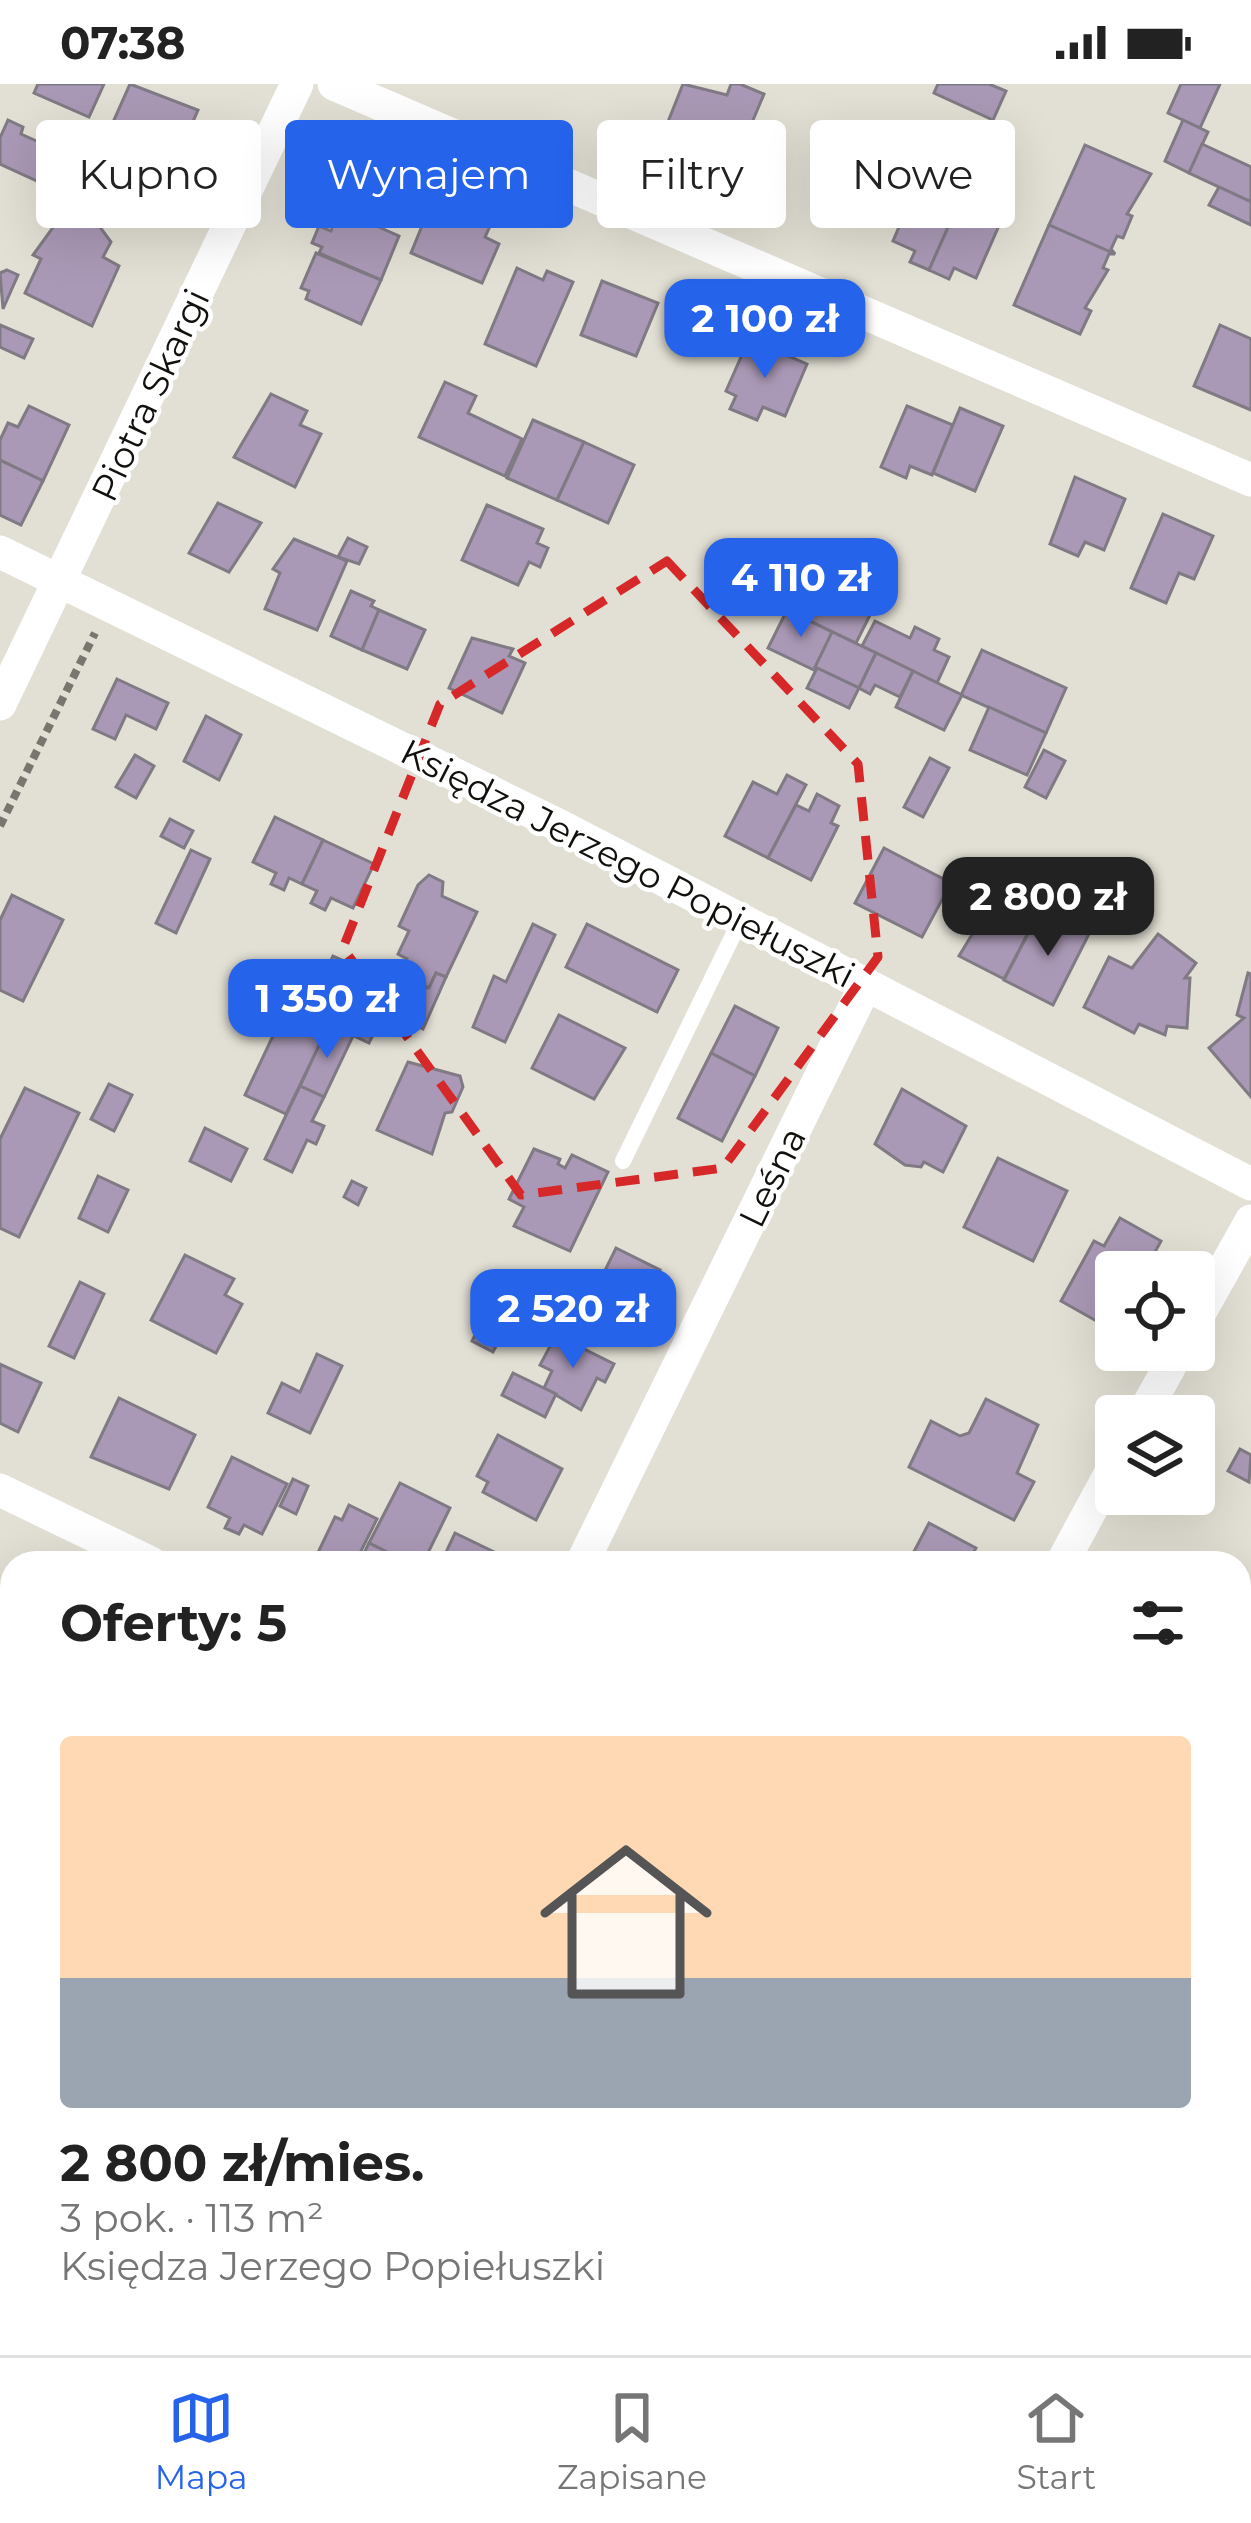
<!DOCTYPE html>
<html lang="pl">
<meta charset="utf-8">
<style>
:root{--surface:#fff;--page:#f2f2f2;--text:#222;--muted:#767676;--line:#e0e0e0;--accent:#2563eb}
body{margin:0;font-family:Montserrat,sans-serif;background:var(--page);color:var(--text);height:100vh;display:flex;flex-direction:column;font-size:45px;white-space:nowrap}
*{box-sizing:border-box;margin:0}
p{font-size:39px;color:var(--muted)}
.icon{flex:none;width:66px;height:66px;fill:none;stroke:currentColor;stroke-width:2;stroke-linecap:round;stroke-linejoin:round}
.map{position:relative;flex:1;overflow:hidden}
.details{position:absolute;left:0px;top:1467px;width:1251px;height:804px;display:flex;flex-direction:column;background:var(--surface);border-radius:36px 36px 0 0;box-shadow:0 12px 48px #0002}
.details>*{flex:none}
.hud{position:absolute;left:36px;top:36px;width:1179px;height:108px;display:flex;gap:24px}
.buttons{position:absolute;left:1095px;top:1167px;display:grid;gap:24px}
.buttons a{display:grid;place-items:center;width:120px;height:120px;border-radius:12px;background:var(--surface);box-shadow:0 12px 48px #0002;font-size:60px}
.price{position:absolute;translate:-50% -102px;padding:0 27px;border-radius:24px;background:var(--accent);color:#fff;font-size:39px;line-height:78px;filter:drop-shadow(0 3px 6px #0008)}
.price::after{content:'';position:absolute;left:50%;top:72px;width:36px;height:27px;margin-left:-18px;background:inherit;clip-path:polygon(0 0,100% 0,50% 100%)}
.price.selected{background:#222;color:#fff}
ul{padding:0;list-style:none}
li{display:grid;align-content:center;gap:24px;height:636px;padding:0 60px}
li span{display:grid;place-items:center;height:372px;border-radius:12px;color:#555}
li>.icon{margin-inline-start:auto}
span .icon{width:216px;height:216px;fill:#fffc;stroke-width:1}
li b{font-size:51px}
h2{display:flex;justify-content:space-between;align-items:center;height:144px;padding:0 60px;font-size:51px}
.pill{padding:0 42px;border-radius:12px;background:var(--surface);box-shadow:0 12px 48px #0002;font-size:42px;line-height:108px}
.pill.selected{background:var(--accent);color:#fff}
.status{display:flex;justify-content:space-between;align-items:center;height:84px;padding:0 60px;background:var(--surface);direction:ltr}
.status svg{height:33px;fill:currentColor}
.menu{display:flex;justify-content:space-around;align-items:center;height:168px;border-top:3px solid var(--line);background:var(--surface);font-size:33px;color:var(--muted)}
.menu a{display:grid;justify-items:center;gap:6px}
.menu .selected{color:var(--accent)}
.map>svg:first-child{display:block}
.building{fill:#aa99b6;stroke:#7f7a83;stroke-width:3}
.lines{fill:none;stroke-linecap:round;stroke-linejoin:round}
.path{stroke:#78766f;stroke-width:8;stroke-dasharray:9 6;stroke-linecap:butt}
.lane{stroke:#fff;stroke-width:16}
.street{stroke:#fff;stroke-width:33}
.secondary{stroke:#fff;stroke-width:48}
.marked{fill:none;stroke:#d62828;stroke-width:9;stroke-dasharray:24 15;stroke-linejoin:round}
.labels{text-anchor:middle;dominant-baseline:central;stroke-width:9;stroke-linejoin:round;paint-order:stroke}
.street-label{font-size:36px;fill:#11100c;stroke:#fff}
</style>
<div class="status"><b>07:38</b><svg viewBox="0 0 49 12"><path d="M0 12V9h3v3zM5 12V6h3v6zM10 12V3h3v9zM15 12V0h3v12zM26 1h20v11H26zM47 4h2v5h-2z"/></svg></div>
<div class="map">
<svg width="1251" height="2271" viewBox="0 0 1251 2271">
<rect width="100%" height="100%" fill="#e2dfd4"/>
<g class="building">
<path d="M38,0H104L89,33L34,9Z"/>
<path d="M130,0L198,26L177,74L110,45Z"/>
<path d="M683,0L727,11L731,0H740L764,10L735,79L734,73L708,63L703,75L660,58Z"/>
<path d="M938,0H989L1006,7L993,36L934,9Z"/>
<path d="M1181,0H1220L1200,44L1168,29Z"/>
<path d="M8,36L23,43L21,50L65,70L50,103L0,80V54Z"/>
<path d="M1183,36L1208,48L1189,89L1165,77Z"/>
<path d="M110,45L177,74L156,121L126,108L122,117L108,110L112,100L88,96Z"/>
<path d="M1202,60L1251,83V118L1189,89Z"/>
<path d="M1085,61L1151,90L1127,130L1132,132L1123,154L1117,152L1111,165L1115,170L1049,141Z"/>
<path d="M924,84L966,103L929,186L910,178L915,167L893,157Z"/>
<path d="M966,103L1008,121L976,194L954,184L949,195L929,186Z"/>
<path d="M1219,103L1251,118V141L1209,121Z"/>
<path d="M433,115L491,140L485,153L499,160L482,199L411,169Z"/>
<path d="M338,125L399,152L381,196L319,169L322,163L312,159L319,142L331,147Z"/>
<path d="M62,131L97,139L111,158L103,173L119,182L92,242L25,209L41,175L33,171Z"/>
<path d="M1049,141L1115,170H1109L1103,184L1108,186L1085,224L1091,227L1080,250L1014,221Z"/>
<path d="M316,169L381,196L361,240L306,215L309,207L301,204Z"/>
<path d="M517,184L543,196L547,187L573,198L536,282L485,260Z"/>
<path d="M7,186L18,191L3,225L0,189Z"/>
<path d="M602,197L658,219L636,272L581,251Z"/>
<path d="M0,241L33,255L24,274L0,263Z"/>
<path d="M1220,241L1251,255V326L1194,302Z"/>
<path d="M749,255L807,280L785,332L763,323L757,336L730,325L736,312L726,307Z"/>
<path d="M445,298L476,312L468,329L522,355L505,392L419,353Z"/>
<path d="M271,310L307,327L300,341L321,350L295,403L234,373Z"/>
<path d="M29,322L69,341L43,397L0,376V356L8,339L18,343Z"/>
<path d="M907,322L953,341L932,391L910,382L906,394L881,383Z"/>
<path d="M960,324L1003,342L975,407L933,389Z"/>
<path d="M533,336L584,358L557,416L507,394Z"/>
<path d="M584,358L634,381L608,439L557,416Z"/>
<path d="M0,376L43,397L21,441L0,431Z"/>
<path d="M1075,393L1125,415L1104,466L1085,458L1078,472L1050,460Z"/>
<path d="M218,419L261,439L229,488L189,469Z"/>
<path d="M487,421L543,445L537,459L548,464L540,483L529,478L518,501L462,476Z"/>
<path d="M1163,430L1213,452L1194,495L1179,489L1166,519L1131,504Z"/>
<path d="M348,454L367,463L359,480L338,473Z"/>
<path d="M294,455L347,477L317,546L265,525L280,489L273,485Z"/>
<path d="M808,482L867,510L875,497L885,501L856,559L787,526Z"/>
<path d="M351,507L374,517L371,522L379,526L362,566L331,552Z"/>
<path d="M379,526L425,546L407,585L362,566Z"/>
<path d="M787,526L832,548L816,587L768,564Z"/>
<path d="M875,537L910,554L915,543L939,555L934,566L949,573L937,599L862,562Z"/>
<path d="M832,548L876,569L859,604L815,583Z"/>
<path d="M472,554L513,565L509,572L525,579L502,629L449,604Z"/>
<path d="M982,566L1066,604L1046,649L961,611Z"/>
<path d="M876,569L913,587L900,613L875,601L870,610L859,604Z"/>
<path d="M817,584L859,604L849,624L807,604Z"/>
<path d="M913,587L962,611L944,646L896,623Z"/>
<path d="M117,595L168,619L156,645L126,631L115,655L93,645Z"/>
<path d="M989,623L1046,649L1027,691L970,666Z"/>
<path d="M206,632L241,651L219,696L184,677Z"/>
<path d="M1044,666L1065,677L1046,714L1025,703Z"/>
<path d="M135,671L154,682L136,714L116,703Z"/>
<path d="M930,674L949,684L923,733L904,723Z"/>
<path d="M787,691L806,701L768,774L725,752L753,698L777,710Z"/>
<path d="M817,710L839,722L831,739L838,742L811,796L768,774L796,721L809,727Z"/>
<path d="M275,733L323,756L302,800L289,794L284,806L271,800L276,789L253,778Z"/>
<path d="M170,735L193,747L184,764L161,752Z"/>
<path d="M323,756L374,780L353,824L331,814L325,826L311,819L317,807L302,800Z"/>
<path d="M884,764L951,799L922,853L855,819Z"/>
<path d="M191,766L210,775L176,849L156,839Z"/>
<path d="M429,791L443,798L442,812L477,828L446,893L436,889L429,904L400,890L407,875L398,870L409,847L399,842L418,801Z"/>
<path d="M1001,803L1041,824L1004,895L959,872Z"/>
<path d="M12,811L63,836L23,917L0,906V836Z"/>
<path d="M1053,829L1090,848L1053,921L1004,896L1031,844L1042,850Z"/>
<path d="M533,840L555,851L505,958L473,943L494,892L506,898Z"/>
<path d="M587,840L678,886L657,928L566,883Z"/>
<path d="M1158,850L1196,879L1185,894H1190L1187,944L1167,942L1165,951L1139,940L1134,949L1084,923L1109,873L1132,884Z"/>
<path d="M333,872L357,883L286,1030L245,1011L280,937L291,942L303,918L310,921Z"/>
<path d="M357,883L397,902L369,959L329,940Z"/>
<path d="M436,889L446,893L423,945L398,933L413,903L429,904Z"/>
<path d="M1248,889L1251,890V1013L1209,964L1244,934L1237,931Z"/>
<path d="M735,922L778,944L755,992L711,969Z"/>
<path d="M559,931L625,964L594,1015L532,984Z"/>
<path d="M329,940L353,952L324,1013L300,1002Z"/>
<path d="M711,969L755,992L722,1057L678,1034Z"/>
<path d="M408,978L460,992L463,1003L452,1028L445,1029L432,1070L377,1046Z"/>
<path d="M109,1000L132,1011L114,1047L91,1035Z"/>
<path d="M300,1002L324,1013L312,1037L324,1042L316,1060L307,1056L292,1088L265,1075Z"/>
<path d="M25,1004L79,1029L19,1153L0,1144V1055Z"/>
<path d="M902,1005L966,1042L943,1088L924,1078L921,1083L905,1081L875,1060Z"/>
<path d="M205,1044L247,1065L231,1097L190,1077Z"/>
<path d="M534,1065L560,1075L558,1080L565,1084L572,1071L608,1088L570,1167L514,1142L524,1123L509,1115Z"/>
<path d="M998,1074L1067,1107L1033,1177L964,1143Z"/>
<path d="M98,1092L128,1106L108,1148L79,1134Z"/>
<path d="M352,1097L366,1104L358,1121L344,1113Z"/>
<path d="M1120,1134L1161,1157L1144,1188H1116V1248L1061,1217L1094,1157L1104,1162Z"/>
<path d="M616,1164L660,1186L636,1234L592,1213Z"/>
<path d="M185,1171L234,1195L225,1211L242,1220L216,1269L151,1236Z"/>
<path d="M80,1198L104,1210L74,1274L49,1262Z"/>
<path d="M489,1223L519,1239L514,1249L505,1245L493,1268L472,1257Z"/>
<path d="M556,1251L614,1280L605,1298L597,1294L581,1326L544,1304L552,1287L540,1281Z"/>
<path d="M317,1270L342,1282L310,1349L268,1329L282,1299L300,1308Z"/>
<path d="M0,1280L41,1299L18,1348L0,1339Z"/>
<path d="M513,1289L556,1310L545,1333L502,1311Z"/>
<path d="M119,1314L195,1351L169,1405L91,1373Z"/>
<path d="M986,1315L1038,1341L1017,1389L1034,1398L1014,1436L909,1383L931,1337L960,1352L969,1349Z"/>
<path d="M498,1351L562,1385L536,1436L483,1408L488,1398L477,1392Z"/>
<path d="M1240,1365L1251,1371L1249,1398L1228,1387Z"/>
<path d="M232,1373L287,1400L262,1450L244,1441L239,1450L225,1444L230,1434L208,1423Z"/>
<path d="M293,1395L308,1402L296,1430L280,1422Z"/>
<path d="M400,1399L450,1424L423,1479H408L369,1459Z"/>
<path d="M349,1421L377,1435L355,1479H313L335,1433L342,1436Z"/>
<path d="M929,1439L976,1464L971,1473L981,1479L909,1477Z"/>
<path d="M455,1449L515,1478L514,1479H441Z"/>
<path d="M369,1459L401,1475L399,1479H359Z"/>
<path d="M0,1506L12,1511V1544L0,1569Z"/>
<path d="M1251,1693V1756L1239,1750V1715Z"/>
<path d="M0,2031L12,2036L0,2075Z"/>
<path d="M1251,2156V2211L1239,2205L1246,2181L1240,2177Z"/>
<path d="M387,2259H426L420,2271H380Z"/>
<path d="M1170,2259H1230L1241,2265L1237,2271H1174L1177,2266Z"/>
</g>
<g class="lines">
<g class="path">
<path d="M0,742L95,549"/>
<path d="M184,1471L200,1479"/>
<path d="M1239,2067L1250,2047"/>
<path d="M247,2259L271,2271"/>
</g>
<path class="lane" d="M623,1077L741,835"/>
<g class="street">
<path d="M334,0L1251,396"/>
<path d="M0,468L554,739L1251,1100"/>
<path d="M0,620L297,0"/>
<path d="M1194,1239L1251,1137"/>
<path d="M1142,1332L1179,1266"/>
<path d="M0,1406L151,1479"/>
<path d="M582,1479L866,900"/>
<path d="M1062,1479L1116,1379"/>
<path d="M1239,2013L1251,1991"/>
<path d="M1100,2271L1107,2259"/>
</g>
<g class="secondary">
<path d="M0,2227L12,2230"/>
<path d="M135,2259L180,2271"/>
</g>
</g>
<path class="marked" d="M667,477L858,680L878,873L723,1084L521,1111L343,864L440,620Z"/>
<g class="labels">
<g class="street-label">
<text transform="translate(150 311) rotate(-65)">Piotra Skargi</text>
<text transform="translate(628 779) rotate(27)">Księdza Jerzego Popiełuszki</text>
<text transform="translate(772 1093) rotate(-64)">Leśna</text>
</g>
</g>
</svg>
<div class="buttons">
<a><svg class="icon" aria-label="locate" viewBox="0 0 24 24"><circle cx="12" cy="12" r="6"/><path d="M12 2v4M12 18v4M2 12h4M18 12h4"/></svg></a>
<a><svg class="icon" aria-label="layers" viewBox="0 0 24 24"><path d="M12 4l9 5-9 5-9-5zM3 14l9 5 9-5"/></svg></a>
</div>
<b class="price" style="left:765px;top:297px">2 100 zł</b>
<b class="price" style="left:801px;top:556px">4 110 zł</b>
<b class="price selected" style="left:1048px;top:875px">2 800 zł</b>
<b class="price" style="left:327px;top:977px">1 350 zł</b>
<b class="price" style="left:573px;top:1287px">2 520 zł</b>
<div class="hud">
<a class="pill">Kupno</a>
<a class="pill selected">Wynajem</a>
<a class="pill">Filtry</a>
<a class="pill">Nowe</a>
</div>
<section class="details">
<h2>Oferty: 5<svg class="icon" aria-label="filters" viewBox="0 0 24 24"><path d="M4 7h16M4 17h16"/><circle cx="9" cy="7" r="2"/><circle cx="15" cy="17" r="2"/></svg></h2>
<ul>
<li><span style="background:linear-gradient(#ffd9b3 65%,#9aa5b1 0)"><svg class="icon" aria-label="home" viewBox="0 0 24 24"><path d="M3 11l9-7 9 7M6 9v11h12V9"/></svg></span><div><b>2 800 zł/mies.</b><p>3 pok. · 113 m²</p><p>Księdza Jerzego Popiełuszki</p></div></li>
</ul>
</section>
</div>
<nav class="menu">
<a class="selected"><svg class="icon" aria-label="map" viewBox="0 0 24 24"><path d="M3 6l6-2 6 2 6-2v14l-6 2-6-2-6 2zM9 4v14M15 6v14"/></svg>Mapa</a>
<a><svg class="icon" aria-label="saved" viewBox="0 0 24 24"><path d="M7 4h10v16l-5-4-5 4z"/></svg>Zapisane</a>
<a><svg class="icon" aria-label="home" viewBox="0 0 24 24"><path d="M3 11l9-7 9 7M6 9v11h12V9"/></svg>Start</a>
</nav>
